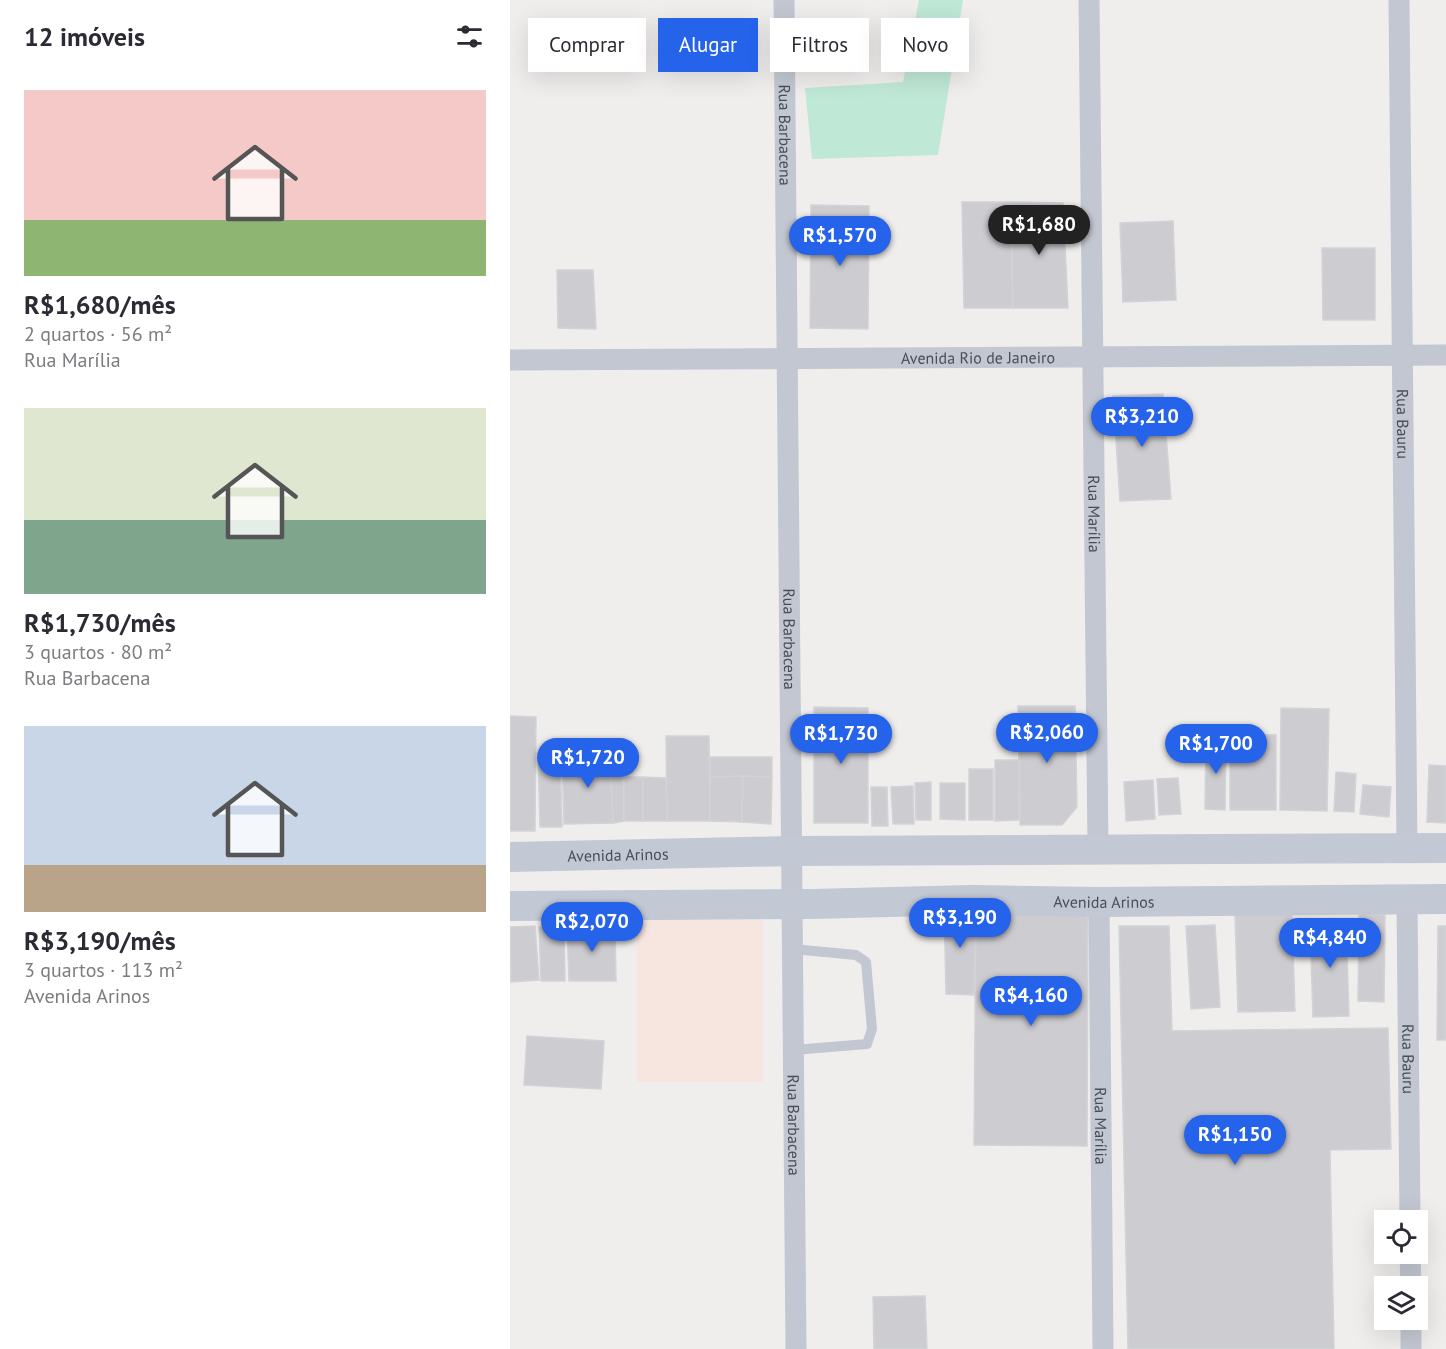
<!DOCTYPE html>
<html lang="pt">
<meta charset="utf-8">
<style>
:root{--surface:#fff;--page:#f7f7f7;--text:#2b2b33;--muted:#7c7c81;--accent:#2563eb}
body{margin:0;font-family:"PT Sans",sans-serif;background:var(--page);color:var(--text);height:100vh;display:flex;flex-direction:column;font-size:22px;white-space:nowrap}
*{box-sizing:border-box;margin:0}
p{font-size:20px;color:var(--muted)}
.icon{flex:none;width:33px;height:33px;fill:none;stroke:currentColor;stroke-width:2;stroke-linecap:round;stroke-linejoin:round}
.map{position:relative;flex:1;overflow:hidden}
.drawer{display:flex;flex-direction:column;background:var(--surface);width:510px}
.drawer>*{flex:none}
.guide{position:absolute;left:18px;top:18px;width:570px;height:54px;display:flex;gap:12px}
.buttons{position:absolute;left:864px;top:1210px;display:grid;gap:12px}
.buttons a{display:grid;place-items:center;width:54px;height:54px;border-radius:0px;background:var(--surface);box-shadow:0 6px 24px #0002;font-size:30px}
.price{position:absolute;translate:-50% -51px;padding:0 14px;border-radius:21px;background:var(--accent);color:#fff;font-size:20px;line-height:39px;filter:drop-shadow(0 2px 3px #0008)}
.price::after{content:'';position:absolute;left:50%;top:36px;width:18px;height:14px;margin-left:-9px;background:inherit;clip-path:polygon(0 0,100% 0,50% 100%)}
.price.active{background:#222;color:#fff}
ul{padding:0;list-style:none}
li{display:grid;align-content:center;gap:12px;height:318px;padding:0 24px}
li span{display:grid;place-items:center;height:186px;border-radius:0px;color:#555}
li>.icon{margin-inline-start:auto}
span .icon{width:108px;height:108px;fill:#fffc;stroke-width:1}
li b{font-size:26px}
h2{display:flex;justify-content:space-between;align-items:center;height:72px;padding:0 24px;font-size:26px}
.pill{padding:0 21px;border-radius:0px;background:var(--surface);box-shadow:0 6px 24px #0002;font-size:21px;line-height:54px}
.pill.active{background:var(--accent);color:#fff}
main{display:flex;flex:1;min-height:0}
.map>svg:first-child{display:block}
.medical{fill:#f7e6e0}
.green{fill:#c0e8d6}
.building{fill:#ccccd1;stroke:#d2d3d8;stroke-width:1.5}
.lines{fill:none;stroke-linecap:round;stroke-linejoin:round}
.lane{stroke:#c2c7d1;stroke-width:10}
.street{stroke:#c2c7d1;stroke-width:21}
.secondary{stroke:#c2c8d4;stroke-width:30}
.labels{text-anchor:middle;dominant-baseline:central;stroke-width:6;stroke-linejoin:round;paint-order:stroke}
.street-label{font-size:16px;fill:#484e58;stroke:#fff}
</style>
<main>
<section class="drawer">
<h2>12 imóveis<svg class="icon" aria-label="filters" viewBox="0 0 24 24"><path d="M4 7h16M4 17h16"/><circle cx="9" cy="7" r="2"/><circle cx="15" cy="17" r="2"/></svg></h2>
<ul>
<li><span style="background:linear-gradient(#f6c9c9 70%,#8fb573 0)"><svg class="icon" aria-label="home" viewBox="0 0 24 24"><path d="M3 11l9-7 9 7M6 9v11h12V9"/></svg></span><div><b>R$1,680/mês</b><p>2 quartos · 56 m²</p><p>Rua Marília</p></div></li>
<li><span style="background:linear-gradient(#dfe7d0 60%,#7fa58c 0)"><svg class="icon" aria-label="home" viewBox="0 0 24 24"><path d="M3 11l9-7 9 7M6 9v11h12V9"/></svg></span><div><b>R$1,730/mês</b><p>3 quartos · 80 m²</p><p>Rua Barbacena</p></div></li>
<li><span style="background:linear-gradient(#c9d6e8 75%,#b9a48a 0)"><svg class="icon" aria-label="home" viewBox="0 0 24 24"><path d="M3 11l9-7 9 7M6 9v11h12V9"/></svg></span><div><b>R$3,190/mês</b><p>3 quartos · 113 m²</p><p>Avenida Arinos</p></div></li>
</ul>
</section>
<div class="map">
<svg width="936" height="1349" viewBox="0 0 936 1349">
<rect width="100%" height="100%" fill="#f0eeed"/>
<rect class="medical" x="127" y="920" width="126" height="162"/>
<path class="green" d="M409,0H453L428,155L302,159L295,88L393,82Z"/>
<g class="building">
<path d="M452,202H501L503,308H454Z"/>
<path d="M501,202L553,203L558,308H503Z"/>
<path d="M301,205L359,206L358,329L300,328Z"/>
<path d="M663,221L666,300L613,302L610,223Z"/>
<path d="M812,248H865V320H813Z"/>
<path d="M47,270H83L86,329L48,328Z"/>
<path d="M653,394L661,499L610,501L603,396Z"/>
<path d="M508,706H565L567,807L552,825H510Z"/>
<path d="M304,707L358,708V823H304Z"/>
<path d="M771,708L819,709L817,811L770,810Z"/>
<path d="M0,716L26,717L25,831H0Z"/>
<path d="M720,734L766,735V810H720Z"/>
<path d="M156,736H199L200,821H157Z"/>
<path d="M696,741H716L715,810L695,809Z"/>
<path d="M28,753H50L52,827H30Z"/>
<path d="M101,753L103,823L54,824L52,754Z"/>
<rect x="200" y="757" width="62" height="20"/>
<path d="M485,760H509V820L485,821Z"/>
<path d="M919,765L936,766V823L917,822Z"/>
<rect x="459" y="769" width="24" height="51"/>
<path d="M826,772L846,774L844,812L824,811Z"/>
<path d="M233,776L232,822L200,821V777Z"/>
<path d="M233,776L262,777L261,824L232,822Z"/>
<path d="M101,777H114V821L103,823Z"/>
<rect x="114" y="777" width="19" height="44"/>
<path d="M133,777L156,778L157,821H133Z"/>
<path d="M668,778L671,814L649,815L647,779Z"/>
<path d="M643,780L645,819L616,821L614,782Z"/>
<path d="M421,782V820H406L405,783Z"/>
<path d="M430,783H455V820L430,819Z"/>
<path d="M853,785L881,787L879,817L850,814Z"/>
<path d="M403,786L404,824H383L381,787Z"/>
<path d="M361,787H377L378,826H362Z"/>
<path d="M434,905L466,907L464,995L436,994Z"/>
<path d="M466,907L578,909L577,1146L464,1145Z"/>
<path d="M782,913L785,1011L728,1012L725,915Z"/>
<path d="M849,914L875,915L874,1002L848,1001Z"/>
<path d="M836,921L839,1016L803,1017L800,922Z"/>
<path d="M105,924L106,981H59L57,925Z"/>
<path d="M705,925L710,1007L681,1009L676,926Z"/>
<path d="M25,926L29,980L1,982L0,927Z"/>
<path d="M54,926L55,981H31L29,927Z"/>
<path d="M609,926H659L662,1031L878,1028L881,1149L820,1150L824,1349H618Z"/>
<path d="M928,926H936V1040H927Z"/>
<path d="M17,1036L94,1041L91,1089L14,1085Z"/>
<path d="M415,1296L417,1349H364L363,1297Z"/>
</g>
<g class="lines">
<path class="lane" d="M283,949L346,955L356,962L362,1029L357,1044L284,1050"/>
<g class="street">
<path id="s1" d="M274,0L286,1349"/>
<path id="s2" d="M579,0L588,849"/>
<path id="s3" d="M889,0L897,848"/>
<path id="s4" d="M0,360L936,355"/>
<path id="s5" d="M897,899L900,1221"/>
<path id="s6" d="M589,902L593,1349"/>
<path d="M900,1254L901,1287"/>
<path d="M901,1320V1349"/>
</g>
<g class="secondary">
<path id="s7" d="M0,857L282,851L936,848"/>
<path id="s8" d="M0,906L301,904L461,900L589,902L936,899"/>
</g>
</g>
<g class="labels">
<g class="street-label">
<text stroke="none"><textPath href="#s1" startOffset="135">Rua Barbacena</textPath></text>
<text stroke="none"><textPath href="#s4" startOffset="468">Avenida Rio de Janeiro</textPath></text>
<text stroke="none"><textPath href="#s3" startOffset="424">Rua Bauru</textPath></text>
<text stroke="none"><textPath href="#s2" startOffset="514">Rua Marília</textPath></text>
<text stroke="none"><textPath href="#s1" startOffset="639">Rua Barbacena</textPath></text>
<text stroke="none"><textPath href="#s7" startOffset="108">Avenida Arinos</textPath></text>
<text stroke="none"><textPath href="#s8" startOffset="594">Avenida Arinos</textPath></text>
<text stroke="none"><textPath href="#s5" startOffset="160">Rua Bauru</textPath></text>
<text stroke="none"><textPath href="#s1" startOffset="1125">Rua Barbacena</textPath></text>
<text stroke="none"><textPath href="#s6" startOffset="224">Rua Marília</textPath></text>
</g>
</g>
</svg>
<div class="buttons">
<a><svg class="icon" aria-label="locate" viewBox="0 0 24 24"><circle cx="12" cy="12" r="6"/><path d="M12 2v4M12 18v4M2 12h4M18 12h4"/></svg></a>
<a><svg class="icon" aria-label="layers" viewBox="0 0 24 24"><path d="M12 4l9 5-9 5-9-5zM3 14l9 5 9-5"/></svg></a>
</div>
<b class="price active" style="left:529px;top:256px">R$1,680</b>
<b class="price" style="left:330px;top:267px">R$1,570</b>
<b class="price" style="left:632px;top:448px">R$3,210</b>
<b class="price" style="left:537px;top:764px">R$2,060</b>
<b class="price" style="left:331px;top:765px">R$1,730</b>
<b class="price" style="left:706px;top:775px">R$1,700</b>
<b class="price" style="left:78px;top:789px">R$1,720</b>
<b class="price" style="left:450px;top:949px">R$3,190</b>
<b class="price" style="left:82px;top:953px">R$2,070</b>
<b class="price" style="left:820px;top:969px">R$4,840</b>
<b class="price" style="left:521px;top:1027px">R$4,160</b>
<b class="price" style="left:725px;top:1166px">R$1,150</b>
<div class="guide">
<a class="pill">Comprar</a>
<a class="pill active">Alugar</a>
<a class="pill">Filtros</a>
<a class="pill">Novo</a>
</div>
</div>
</main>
